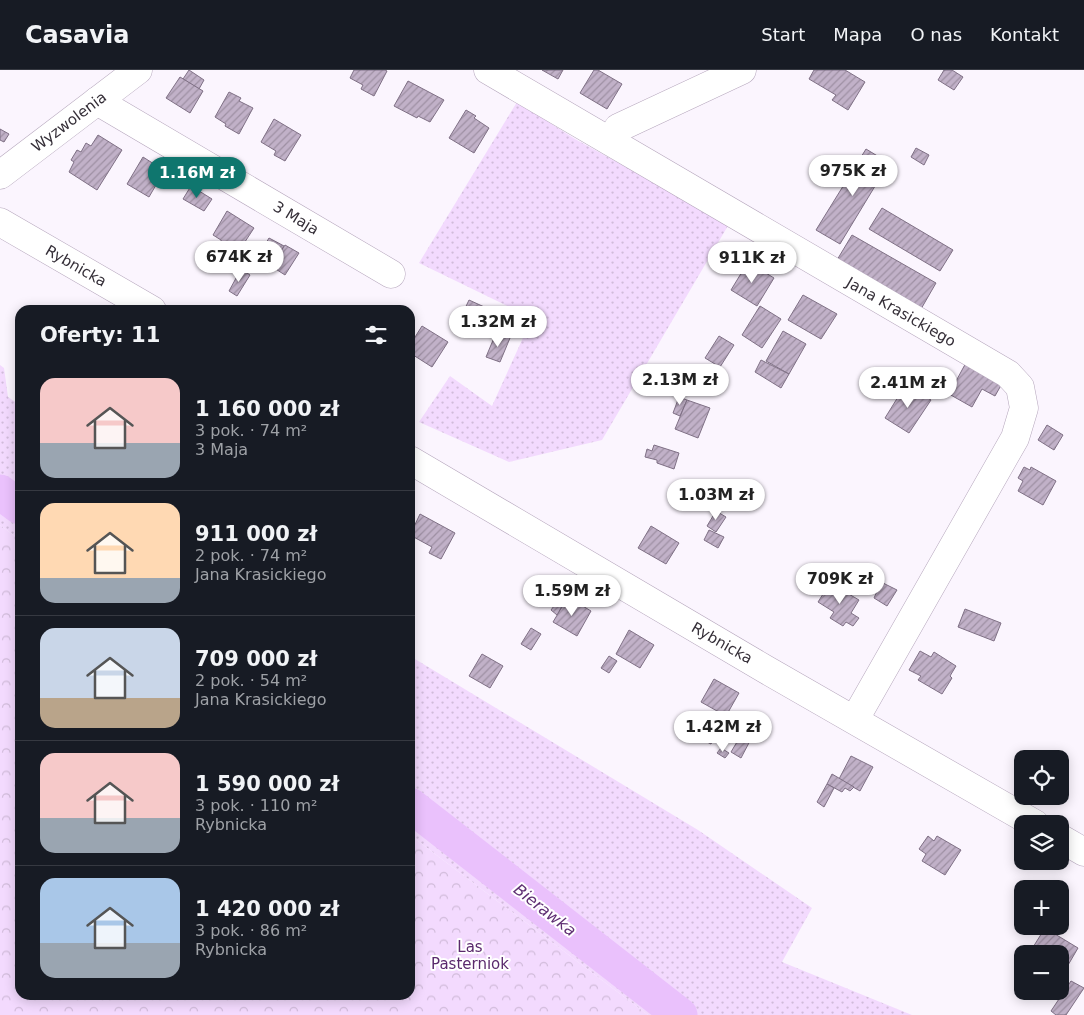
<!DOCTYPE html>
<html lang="pl">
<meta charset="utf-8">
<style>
:root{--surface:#171b24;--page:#20242c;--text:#f1f3f6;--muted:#9ea1a6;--line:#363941;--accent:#0f766e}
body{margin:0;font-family:"DejaVu Sans",sans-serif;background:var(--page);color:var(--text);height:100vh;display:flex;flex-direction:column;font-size:19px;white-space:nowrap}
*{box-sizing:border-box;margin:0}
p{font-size:16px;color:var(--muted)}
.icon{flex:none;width:28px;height:28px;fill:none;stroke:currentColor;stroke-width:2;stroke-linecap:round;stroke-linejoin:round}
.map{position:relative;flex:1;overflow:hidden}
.details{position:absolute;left:15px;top:235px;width:400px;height:695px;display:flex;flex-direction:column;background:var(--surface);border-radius:15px;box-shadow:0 2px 12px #0003}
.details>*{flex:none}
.buttons{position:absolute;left:1014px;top:680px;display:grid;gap:10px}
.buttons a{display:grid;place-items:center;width:55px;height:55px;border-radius:10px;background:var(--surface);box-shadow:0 2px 12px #0003;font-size:25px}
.price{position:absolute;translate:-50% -42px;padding:0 11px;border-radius:18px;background:#fff;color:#222;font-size:16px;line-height:32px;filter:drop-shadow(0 1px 2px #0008)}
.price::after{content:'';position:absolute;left:50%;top:30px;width:15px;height:11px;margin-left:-8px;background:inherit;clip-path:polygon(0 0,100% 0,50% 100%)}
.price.active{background:var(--accent);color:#fff}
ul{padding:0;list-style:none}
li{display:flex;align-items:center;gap:15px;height:125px;padding:0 25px}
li+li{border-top:1px solid var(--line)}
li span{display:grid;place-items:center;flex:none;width:140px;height:100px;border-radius:15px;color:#555}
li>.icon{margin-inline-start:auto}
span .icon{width:60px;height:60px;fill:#fffc;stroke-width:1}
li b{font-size:21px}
h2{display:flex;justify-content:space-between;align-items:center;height:60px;padding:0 25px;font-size:21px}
header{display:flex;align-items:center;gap:30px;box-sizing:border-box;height:70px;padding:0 25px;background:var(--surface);border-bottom:1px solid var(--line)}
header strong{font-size:24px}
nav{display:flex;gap:28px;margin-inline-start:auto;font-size:18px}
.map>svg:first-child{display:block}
.grass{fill:url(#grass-dots)}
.forest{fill:url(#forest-crowns)}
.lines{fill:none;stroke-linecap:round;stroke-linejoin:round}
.river{stroke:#eac1fc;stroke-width:35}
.building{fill:url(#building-hatch);stroke:#7f7085}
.minor-casing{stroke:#b6a7bd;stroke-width:29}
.major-casing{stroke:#b6a7bd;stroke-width:29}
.minor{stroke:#fff;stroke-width:28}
.major{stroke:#fff;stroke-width:28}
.labels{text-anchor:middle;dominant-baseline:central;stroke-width:4;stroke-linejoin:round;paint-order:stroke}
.street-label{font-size:15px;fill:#352f38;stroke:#fff}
.park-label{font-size:15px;fill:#5a296d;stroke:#fff}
.water-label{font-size:16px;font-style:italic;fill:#603074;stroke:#fff}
</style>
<header>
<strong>Casavia</strong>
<nav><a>Start</a><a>Mapa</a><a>O nas</a><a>Kontakt</a></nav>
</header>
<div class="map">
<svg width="1084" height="945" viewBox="0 0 1084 945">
<defs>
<pattern id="grass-dots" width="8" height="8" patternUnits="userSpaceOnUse" patternTransform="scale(1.25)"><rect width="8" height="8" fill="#f3dafe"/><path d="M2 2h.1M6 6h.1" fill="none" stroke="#d1bbda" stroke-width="1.8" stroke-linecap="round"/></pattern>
<pattern id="forest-crowns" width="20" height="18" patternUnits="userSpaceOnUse" patternTransform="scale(1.25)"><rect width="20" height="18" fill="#f3dafe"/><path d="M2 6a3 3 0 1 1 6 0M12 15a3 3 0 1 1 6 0" fill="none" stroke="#d1bbda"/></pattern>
<pattern id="building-hatch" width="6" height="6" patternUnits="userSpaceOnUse" patternTransform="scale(1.25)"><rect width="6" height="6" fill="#c1b1c8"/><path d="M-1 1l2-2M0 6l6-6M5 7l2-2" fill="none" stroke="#9e90a3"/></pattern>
</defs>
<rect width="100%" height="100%" fill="#fbf5fe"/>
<g class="grass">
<path d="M517,32L575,69L729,154L602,370L509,392L419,352L450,306L492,336L532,248L419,193Z"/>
<path d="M0,295L4,298L8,327L20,335V470L0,455Z"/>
<path d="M410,586L698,760L812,838L782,892L912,945H648L410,765Z"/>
</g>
<path class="forest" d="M0,455L20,470V925H410V765L648,945H0Z"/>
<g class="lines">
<g class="river">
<path d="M0,422L20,437"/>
<path d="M410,735L680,945"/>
</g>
</g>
<g class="building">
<path d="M189,0L204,10L199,19L183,9Z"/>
<path d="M354,0H385L387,1L374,26L361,19L363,15L350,8Z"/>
<path d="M542,0H563L558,9Z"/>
<path d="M594,0H598L622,14L607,39L580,23Z"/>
<path d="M814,0H845L865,12L848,40L832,30L836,25L809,9Z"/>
<path d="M944,0H952L963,7L954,20L938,10Z"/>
<path d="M180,7L203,21L190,43L166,28Z"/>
<path d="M408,11L444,30L430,52L418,46L417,48L394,36Z"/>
<path d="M229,22L241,28L239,31L253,38L239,64L225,56L226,54L215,47Z"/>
<path d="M466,40L476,46L474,48L489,58L474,83L449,68Z"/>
<path d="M274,49L301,65L285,91L274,85L276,81L261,72Z"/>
<path d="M0,59L9,64L4,72L0,70Z"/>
<path d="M98,65L122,80L97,120L69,102L74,92L71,90L77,80L81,82L86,73L91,76Z"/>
<path d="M916,78L929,85L924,95L911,87Z"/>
<path d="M866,79L889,93L840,174L816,160Z"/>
<path d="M143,87L154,94L152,97L163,103L149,127L127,114Z"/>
<path d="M191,116L212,129L204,141L183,129Z"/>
<path d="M882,138L953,180L940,201L869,159Z"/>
<path d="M227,141L254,158L239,181L232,177L228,178L222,175L221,170L213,165Z"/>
<path d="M852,165L936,213L921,239L837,190Z"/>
<path d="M269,168L284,176L269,201L254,193Z"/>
<path d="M285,175L299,183L285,205L271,196Z"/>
<path d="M748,192L774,208L757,236L731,220Z"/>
<path d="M241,199L250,205L237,226L229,221Z"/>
<path d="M803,225L837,244L821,269L788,250Z"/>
<path d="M469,230L515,251L506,268L461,247Z"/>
<path d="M760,236L781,249L762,278L742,265Z"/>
<path d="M422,256L448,272L432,297L410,283V275Z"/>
<path d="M783,261L806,274L789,304L766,291Z"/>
<path d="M496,263L506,268L508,266L510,268L500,292L486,287Z"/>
<path d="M719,266L734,275L720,297L705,288Z"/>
<path d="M968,289L1004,310L995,326L982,319L972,337L949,324Z"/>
<path d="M761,290L789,304L781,318L755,302Z"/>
<path d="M906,314L931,330L909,363L885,348Z"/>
<path d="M679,327L687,330L680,346L673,343Z"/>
<path d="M687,330L710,338L698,368L675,359Z"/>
<path d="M1047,355L1063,365L1054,380L1038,370Z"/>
<path d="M654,375L679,383L674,399L657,393V390L645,387L647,379L652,381Z"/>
<path d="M1024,397L1030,400L1031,397L1056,411L1043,435L1018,421L1023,411L1018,408Z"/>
<path d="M716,441L726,447L716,462L707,456Z"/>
<path d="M420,444L455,463L441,489L429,483L432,477L410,465Z"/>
<path d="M651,456L679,473L666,494L638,478Z"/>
<path d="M709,460L724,467L718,478L704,470Z"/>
<path d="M881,512L897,520L887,536L874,528Z"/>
<path d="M830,513L859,530L851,543L859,548L853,556L846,552L843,556L830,548L834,542L818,532Z"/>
<path d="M568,527L591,541L577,566L553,552Z"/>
<path d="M557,532L562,536L557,545L551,540Z"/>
<path d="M965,539L1001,553L994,571L958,557Z"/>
<path d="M531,558L541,564L531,580L521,574Z"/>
<path d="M629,560L654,575L640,598L616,584Z"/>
<path d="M920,581L931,587L934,582L956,596L950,606L952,608L942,624L918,610L921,606L909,600Z"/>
<path d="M482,584L503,596L490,618L469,606Z"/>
<path d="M609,586L617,591L609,603L601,598Z"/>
<path d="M714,609L739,623L726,646L701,632Z"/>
<path d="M747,655L762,664L757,671L751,669L741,688L731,682Z"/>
<path d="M702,657L716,664L711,674L697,667Z"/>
<path d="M721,678L729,683L725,688L717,683Z"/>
<path d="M851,686L873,697L860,721L839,709Z"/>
<path d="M832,704L854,717L850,721L845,718L842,722L827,714Z"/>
<path d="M827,714L834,718L824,737L817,732Z"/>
<path d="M928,766L934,771L937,766L961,780L945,805L922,791L926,784L919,779Z"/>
<path d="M1045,858L1078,878L1064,902L1060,900V884H1033L1030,882Z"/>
<path d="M1071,911L1084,918L1066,945H1056L1051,941Z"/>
</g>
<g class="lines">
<defs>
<g id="minor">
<path d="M488,0L1008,304L1020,317L1024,338L1015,368L855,649"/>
<path d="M97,31L391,204"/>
<path d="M611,71L618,58L742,0"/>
<path d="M0,105L138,0"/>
</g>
<g id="major">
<path d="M0,152L152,240"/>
<path d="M410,390L765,599L1035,754"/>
<path d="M1060,768L1084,782"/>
</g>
</defs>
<use href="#minor" class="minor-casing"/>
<use href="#major" class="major-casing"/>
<use href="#minor" class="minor"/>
<use href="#major" class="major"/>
</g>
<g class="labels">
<g class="street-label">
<text transform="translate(69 52) rotate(-37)">Wyzwolenia</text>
<text transform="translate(296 148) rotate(31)">3 Maja</text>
<text transform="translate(76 196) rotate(30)">Rybnicka</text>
<text transform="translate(901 242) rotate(30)">Jana Krasickiego</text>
<text transform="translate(722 573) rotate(30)">Rybnicka</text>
</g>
<g class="park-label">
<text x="470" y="877">Las<tspan x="470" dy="17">Pasterniok</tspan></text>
</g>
<g class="water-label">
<text transform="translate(545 840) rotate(38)">Bierawka</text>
</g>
</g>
</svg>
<div class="buttons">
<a><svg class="icon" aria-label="locate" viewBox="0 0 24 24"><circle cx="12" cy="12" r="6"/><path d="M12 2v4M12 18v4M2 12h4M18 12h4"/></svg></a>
<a><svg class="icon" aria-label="layers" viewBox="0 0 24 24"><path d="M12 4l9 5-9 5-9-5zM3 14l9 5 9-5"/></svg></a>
<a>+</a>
<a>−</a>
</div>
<b class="price" style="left:853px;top:127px">975K zł</b>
<b class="price active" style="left:197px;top:129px">1.16M zł</b>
<b class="price" style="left:239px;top:213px">674K zł</b>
<b class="price" style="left:752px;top:214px">911K zł</b>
<b class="price" style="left:498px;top:278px">1.32M zł</b>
<b class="price" style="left:680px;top:336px">2.13M zł</b>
<b class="price" style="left:908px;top:339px">2.41M zł</b>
<b class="price" style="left:716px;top:451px">1.03M zł</b>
<b class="price" style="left:840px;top:535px">709K zł</b>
<b class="price" style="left:572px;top:547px">1.59M zł</b>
<b class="price" style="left:723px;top:683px">1.42M zł</b>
<section class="details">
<h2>Oferty: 11<svg class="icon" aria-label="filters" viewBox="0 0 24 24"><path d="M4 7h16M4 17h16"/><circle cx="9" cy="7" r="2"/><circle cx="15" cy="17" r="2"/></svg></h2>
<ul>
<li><span style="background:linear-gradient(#f6c9c9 65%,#9aa5b1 0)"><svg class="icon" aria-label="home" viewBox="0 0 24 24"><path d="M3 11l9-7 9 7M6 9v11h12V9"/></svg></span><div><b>1 160 000 zł</b><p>3 pok. · 74 m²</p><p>3 Maja</p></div></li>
<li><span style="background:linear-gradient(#ffd9b3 75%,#9aa5b1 0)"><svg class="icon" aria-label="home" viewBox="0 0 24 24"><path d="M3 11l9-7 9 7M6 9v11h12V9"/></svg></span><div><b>911 000 zł</b><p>2 pok. · 74 m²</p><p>Jana Krasickiego</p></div></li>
<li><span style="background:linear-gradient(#c9d6e8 70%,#b9a48a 0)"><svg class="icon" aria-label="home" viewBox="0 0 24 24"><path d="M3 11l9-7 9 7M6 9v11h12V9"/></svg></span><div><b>709 000 zł</b><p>2 pok. · 54 m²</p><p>Jana Krasickiego</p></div></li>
<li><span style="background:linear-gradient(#f6c9c9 65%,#9aa5b1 0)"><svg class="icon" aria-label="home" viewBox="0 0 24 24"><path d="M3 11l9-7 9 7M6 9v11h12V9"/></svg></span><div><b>1 590 000 zł</b><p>3 pok. · 110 m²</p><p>Rybnicka</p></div></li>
<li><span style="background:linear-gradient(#a9c7e8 65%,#9aa5b1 0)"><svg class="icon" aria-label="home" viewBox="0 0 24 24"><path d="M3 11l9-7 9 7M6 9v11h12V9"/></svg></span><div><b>1 420 000 zł</b><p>3 pok. · 86 m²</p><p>Rybnicka</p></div></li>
</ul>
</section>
</div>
